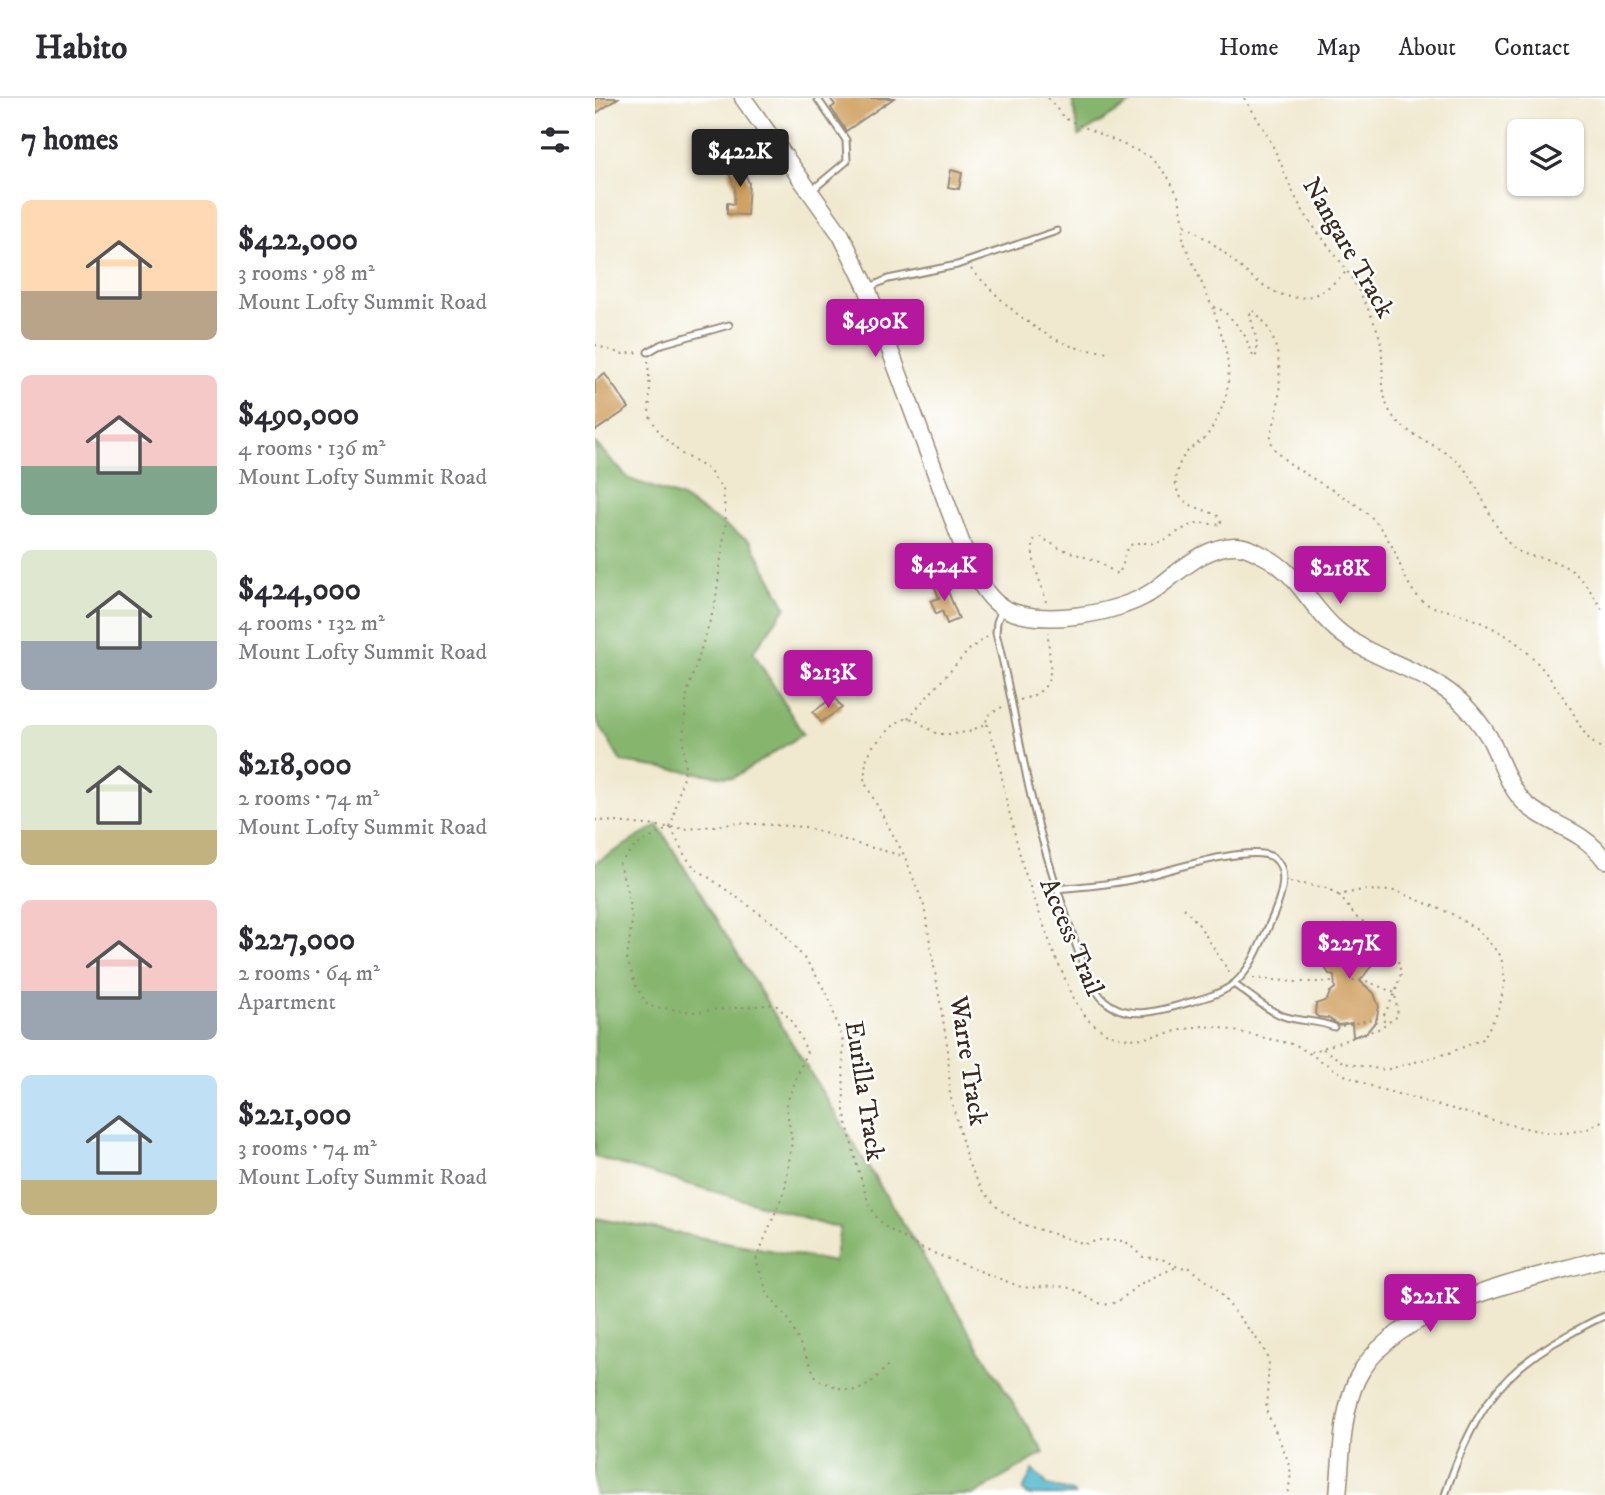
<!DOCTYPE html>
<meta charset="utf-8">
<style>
:root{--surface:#fff;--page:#f2f2f3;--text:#2b2b33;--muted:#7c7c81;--line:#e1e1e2;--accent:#b5179e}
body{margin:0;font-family:"IM FELL DW Pica",serif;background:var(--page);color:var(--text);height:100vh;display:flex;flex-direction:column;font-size:26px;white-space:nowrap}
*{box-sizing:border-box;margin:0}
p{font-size:23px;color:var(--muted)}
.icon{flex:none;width:38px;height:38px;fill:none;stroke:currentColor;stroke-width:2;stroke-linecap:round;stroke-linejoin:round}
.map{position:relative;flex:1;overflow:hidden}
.drawer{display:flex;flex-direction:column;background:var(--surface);width:595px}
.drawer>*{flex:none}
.fabs{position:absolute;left:912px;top:21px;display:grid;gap:14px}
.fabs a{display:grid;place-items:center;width:77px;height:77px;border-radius:10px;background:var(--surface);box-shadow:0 2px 5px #0004;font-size:35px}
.price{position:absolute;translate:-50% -60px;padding:0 16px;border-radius:7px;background:var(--accent);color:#fff;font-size:23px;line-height:46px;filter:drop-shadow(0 2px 4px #0008)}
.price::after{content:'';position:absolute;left:50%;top:42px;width:21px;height:16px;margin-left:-10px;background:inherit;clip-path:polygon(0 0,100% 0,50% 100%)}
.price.current{background:#222;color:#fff}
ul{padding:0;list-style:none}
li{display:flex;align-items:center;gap:21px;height:175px;padding:0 21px}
li span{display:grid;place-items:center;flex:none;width:196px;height:140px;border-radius:10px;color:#555}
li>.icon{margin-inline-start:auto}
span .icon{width:84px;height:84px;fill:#fffc;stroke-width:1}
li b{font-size:30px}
h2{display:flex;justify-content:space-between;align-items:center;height:84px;padding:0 21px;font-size:30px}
header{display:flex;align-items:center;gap:42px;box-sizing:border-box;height:98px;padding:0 35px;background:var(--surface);border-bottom:2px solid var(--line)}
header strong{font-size:33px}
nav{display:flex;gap:38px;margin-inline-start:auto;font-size:24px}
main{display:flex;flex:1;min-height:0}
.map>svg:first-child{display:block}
.forest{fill:#86b66e;stroke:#607046;stroke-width:2}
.water{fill:#50b8cd;stroke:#467176;stroke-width:2}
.building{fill:#ce9b59}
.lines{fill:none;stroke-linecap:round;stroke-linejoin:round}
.service-casing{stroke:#968a77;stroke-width:9}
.secondary-casing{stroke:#968a77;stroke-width:19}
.path{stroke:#968a77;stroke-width:2;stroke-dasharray:2 5;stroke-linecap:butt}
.service{stroke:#fff;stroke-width:5}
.secondary{stroke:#fff;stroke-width:16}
.labels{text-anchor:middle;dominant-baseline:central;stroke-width:5;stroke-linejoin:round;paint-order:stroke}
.street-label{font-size:26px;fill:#3b2a1e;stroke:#fff}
</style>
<header>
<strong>Habito</strong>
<nav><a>Home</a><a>Map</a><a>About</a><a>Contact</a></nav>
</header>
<main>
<section class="drawer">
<h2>7 homes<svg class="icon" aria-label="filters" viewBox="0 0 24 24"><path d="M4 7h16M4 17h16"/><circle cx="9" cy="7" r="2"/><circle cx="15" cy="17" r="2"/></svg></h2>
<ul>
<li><span style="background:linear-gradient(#ffd9b3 65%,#b9a48a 0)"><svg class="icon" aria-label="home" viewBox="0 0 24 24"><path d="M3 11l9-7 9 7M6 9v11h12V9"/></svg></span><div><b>$422,000</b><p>3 rooms · 98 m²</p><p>Mount Lofty Summit Road</p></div></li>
<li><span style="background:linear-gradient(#f6c9c9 65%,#7fa58c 0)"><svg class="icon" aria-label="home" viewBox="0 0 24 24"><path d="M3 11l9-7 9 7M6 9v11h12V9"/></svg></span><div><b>$490,000</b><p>4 rooms · 136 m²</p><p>Mount Lofty Summit Road</p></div></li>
<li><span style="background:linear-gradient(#dfe7d0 65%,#9aa5b1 0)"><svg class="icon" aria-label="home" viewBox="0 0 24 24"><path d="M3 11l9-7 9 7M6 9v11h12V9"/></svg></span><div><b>$424,000</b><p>4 rooms · 132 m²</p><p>Mount Lofty Summit Road</p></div></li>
<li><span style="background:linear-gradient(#dfe7d0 75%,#c2b280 0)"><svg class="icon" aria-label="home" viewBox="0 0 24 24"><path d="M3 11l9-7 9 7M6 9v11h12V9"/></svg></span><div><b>$218,000</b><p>2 rooms · 74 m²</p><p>Mount Lofty Summit Road</p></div></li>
<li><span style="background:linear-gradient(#f6c9c9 65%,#9aa5b1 0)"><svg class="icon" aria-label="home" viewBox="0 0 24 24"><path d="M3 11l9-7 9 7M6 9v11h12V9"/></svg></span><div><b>$227,000</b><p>2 rooms · 64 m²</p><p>Apartment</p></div></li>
<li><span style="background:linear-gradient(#bfe0f5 75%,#c2b280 0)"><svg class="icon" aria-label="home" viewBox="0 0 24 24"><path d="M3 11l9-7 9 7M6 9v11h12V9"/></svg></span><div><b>$221,000</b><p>3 rooms · 74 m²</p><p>Mount Lofty Summit Road</p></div></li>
</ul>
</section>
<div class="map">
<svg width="1010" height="1397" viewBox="0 0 1010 1397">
<rect width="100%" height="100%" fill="#fff"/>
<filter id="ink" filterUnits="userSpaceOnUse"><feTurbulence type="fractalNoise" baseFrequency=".0143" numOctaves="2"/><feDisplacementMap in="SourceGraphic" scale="14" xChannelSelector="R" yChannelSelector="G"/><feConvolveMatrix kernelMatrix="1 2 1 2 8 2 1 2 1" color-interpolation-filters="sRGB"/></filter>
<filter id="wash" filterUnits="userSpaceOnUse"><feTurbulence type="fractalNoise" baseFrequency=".00686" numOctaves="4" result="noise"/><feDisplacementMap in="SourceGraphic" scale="28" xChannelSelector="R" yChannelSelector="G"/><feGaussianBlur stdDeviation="1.57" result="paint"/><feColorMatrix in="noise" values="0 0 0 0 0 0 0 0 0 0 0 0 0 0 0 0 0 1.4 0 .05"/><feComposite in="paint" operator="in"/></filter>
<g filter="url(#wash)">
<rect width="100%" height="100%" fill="#f0e9d0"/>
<g class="forest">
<path d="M477,0H544L484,38Z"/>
<path d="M0,345L34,381L85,399L156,444L191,509L158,554L208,636L138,680L26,664L0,619Z"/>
<path d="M63,727L449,1355L378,1397H0V1120L239,1164L245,1130L0,1059V765Z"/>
</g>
<path class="water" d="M438,1372L453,1387L477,1394L480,1397H433L428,1392Z"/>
<g id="blocks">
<g class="building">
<path d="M0,0H23L0,16Z"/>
<path d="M235,0H299L251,33L236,10L240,7Z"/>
<path d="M151,59L156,70L149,74L154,85L152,117L132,116V105L139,106L140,90L133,73L144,68L141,63Z"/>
<path d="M356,72L367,75L364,91L353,89Z"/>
<path d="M10,276L34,310L0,333V283Z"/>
<path d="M348,481L364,521L352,526L347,513L341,516L336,503L344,500L338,484Z"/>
<path d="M236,558L254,583L235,597L217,572Z"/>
<path d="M239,599L247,610L226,624L218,614Z"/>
<path d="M749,827L763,829L775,839L780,853L777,867L765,883L779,895L784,909L781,923L772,934L758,939L757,925L744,927L733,920L723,919L720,916L721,906L732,902L735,894L740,890L739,878L734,876L729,868L718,866L714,858L719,851L735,848L740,842L750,839Z"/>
</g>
</g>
</g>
<g filter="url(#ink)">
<use href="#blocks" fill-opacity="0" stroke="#968a77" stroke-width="2"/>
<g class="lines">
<defs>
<g id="service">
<path d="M216,93L252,63L251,42L222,0"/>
<path d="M275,189L293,181L362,167L462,133"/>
<path d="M53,254L67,246L134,227"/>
<path d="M407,511L402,524L401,535C414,586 423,638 434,690C445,738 460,786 476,832C482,851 495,890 510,903C532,922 560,914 585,907C630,894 645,892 665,847C674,826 702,778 679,760C658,744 567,775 540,781C515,787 488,788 462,791"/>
<path d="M640,887C655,897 671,912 688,918C705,924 723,922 739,929"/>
<path d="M850,1397C874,1324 901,1275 971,1238C984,1231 996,1223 1010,1218"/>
</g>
<g id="secondary">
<path d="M148,0L246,137L272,190L375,468C384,482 392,500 407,509C442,530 522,516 555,495C580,478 610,446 642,448C651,448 659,453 667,457C703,474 713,507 741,531C778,564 832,570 868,606C877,615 887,628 894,639C906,661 913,691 933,708C959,729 987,731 1010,762"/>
<path d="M743,1397C747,1359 746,1316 762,1281C799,1205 935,1182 1010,1160"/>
</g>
</defs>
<use href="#service" class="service-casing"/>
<use href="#secondary" class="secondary-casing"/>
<g class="path">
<path d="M453,0L469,20L554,58L573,79L584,100L589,126L588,142L618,211"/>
<path d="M649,0C661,18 672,35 681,55C689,71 694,88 703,104C716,129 736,149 752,173C764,191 773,210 781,229C794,257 780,292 797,317C813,340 846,346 866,367C887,390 898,434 920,451C929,458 940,458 950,461C984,469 993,489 1010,516"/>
<path d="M590,127C602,135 615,143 626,152C650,172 681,208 716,198C730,194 741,183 752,173"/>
<path d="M376,171C407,203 434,232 476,248C488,252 502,253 515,254"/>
<path d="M0,247L27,256L46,254"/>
<path d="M53,263L55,295L54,317L66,337L87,356L114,372L128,392L131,423L120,507L92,595L88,642L90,671L76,728"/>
<path d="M451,504C447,485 434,462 439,442L445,439L464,450L504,464L522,476C532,468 526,453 536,447C543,443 551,446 559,445C573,443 585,430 600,426C610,423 618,428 627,426L623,418C612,411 593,410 585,398C576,384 582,365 593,353C599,347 608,343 613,336C620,326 626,313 630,301C639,271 628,239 618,211L620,209C632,213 643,228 650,238C654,246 654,254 660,260C666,245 657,230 655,215L657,212C688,236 687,280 682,315C680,326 673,336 677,346C685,370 758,397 779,422C786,430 794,442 799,452C807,471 813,494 832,506C840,511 853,512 862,515C881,522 903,531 919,543C942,560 958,584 974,608C985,625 989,644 1010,651"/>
<path d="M425,602C467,591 453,568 453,534"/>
<path d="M407,609L392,618L391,625L374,634L357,636H342L319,621L312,620L301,625L278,648L271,662L269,683L310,759L329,808L353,952L355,997L373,1065L387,1091L404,1111L427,1126L490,1146L505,1142L530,1143L548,1159L567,1161L583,1169L595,1170L621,1190L668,1249L674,1264L671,1312L691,1357L696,1375L693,1397"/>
<path d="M313,620L375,551L392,539"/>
<path d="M392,626L402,653L411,701L428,769L459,856L480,903L493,922L512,936L533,941L550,940L605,928L622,929L701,947L747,976L781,990L916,1027L949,1034L970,1035L993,1031L1010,1021"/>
<path d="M0,722L93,731L144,725L210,729L266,747L309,758"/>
<path d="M76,729L40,748L24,766L32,791L37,823L32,861L41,888L53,908L99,914L180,906L196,922L212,953L191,1007L197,1043L190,1091L161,1162L173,1197L193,1221L222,1281C259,1297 265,1299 293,1267"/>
<path d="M76,730L90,758L99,769L184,829L216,869L234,900L248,944L249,1013L262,1068L273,1104L282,1120L292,1130L328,1151L426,1189C443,1191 459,1186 475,1190C488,1194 501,1209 515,1206C529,1203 535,1191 547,1185C558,1179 570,1174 582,1169"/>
<path d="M695,784L732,790L743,797"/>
<path d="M589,810L604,827L634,874L639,875"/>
<path d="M658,880L701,884H739"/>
<path d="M747,928L788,919"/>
<path d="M728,951L749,965L790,972L854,955L888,941L904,912L910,883L906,858L884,833L857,816L801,793L767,792L744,797L761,819L778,830L783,844L803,862L806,876L800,895L788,919L790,927"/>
<path d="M716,954L783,931L803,918L800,895L769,882L756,883"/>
</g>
<use href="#service" class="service"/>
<use href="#secondary" class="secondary"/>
</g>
</g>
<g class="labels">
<g class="street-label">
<text transform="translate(753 150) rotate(60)">Nangare Track</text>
<text transform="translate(476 839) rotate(67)">Access Trail</text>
<text transform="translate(373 963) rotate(81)">Warre Track</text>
<text transform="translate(269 993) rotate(81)">Eurilla Track</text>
</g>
</g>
</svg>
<div class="fabs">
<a><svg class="icon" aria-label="layers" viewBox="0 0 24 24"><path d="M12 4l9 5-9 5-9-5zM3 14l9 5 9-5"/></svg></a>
</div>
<b class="price current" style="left:145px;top:91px">$422K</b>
<b class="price" style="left:280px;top:261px">$490K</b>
<b class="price" style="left:349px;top:505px">$424K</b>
<b class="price" style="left:745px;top:508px">$218K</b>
<b class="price" style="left:233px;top:612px">$213K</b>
<b class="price" style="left:754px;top:883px">$227K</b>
<b class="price" style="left:835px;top:1236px">$221K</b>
</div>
</main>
